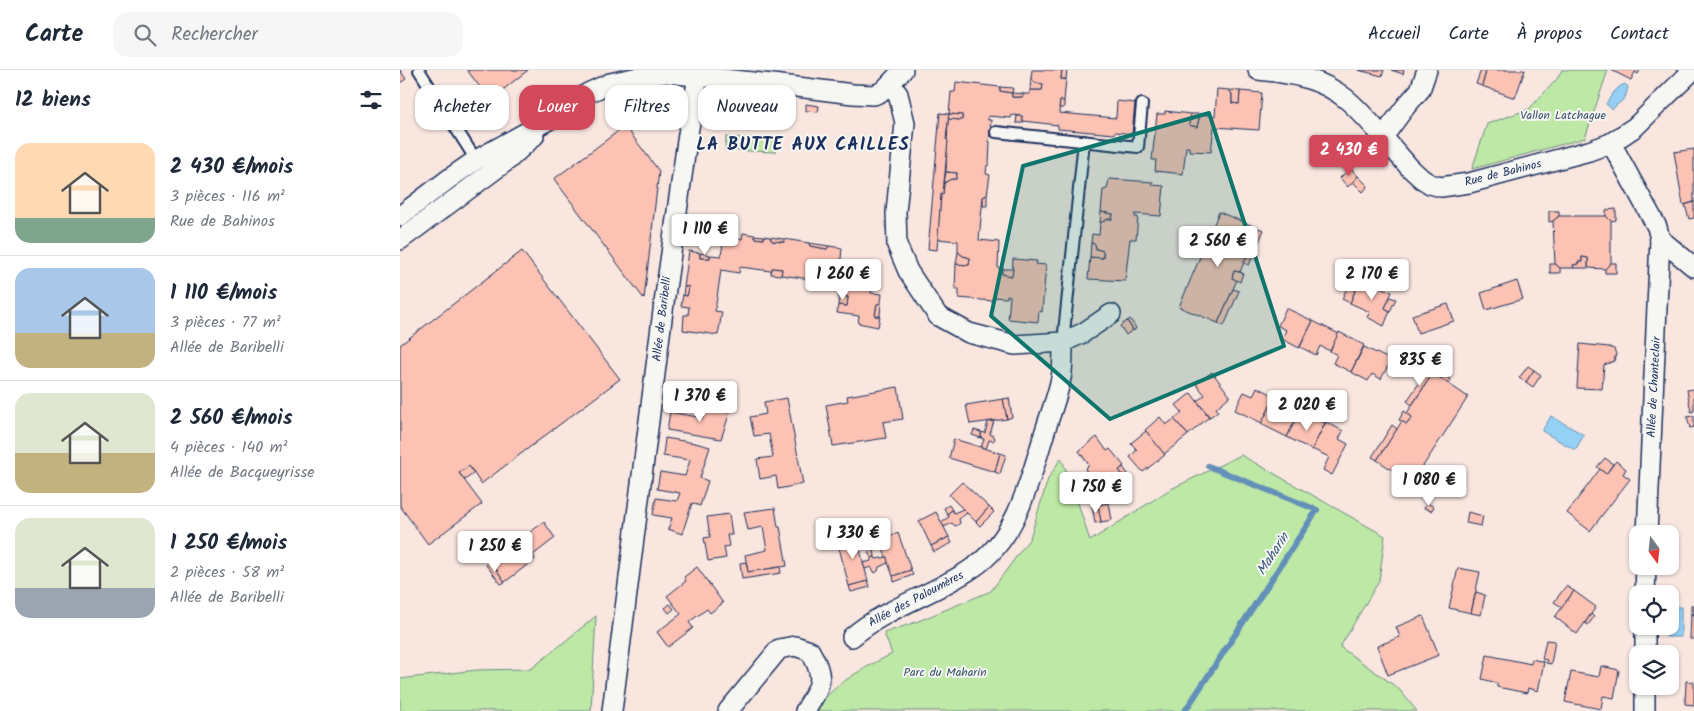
<!DOCTYPE html>
<html lang="fr">
<meta charset="utf-8">
<style>
:root{--surface:#fff;--page:#f6f6f7;--text:#1f2937;--muted:#747a83;--line:#e0e1e3;--accent:#d1495b}
body{margin:0;font-family:Kalam,sans-serif;background:var(--page);color:var(--text);height:100vh;display:flex;flex-direction:column;font-size:19px;white-space:nowrap}
*{box-sizing:border-box;margin:0}
p{font-size:16px;color:var(--muted)}
.icon{flex:none;width:28px;height:28px;fill:none;stroke:currentColor;stroke-width:2;stroke-linecap:round;stroke-linejoin:round}
.map{position:relative;flex:1;overflow:hidden}
.sheet{display:flex;flex-direction:column;background:var(--surface);width:400px}
.sheet>*{flex:none}
.hud{position:absolute;left:15px;top:15px;width:475px;height:45px;display:flex;gap:10px}
.needle{width:32px;rotate:165deg}
.controls{position:absolute;left:1229px;top:455px;display:grid;gap:10px}
.controls a{display:grid;place-items:center;width:50px;height:50px;border-radius:10px;background:var(--surface);box-shadow:0 1px 4px #0004;font-size:25px}
.price{position:absolute;translate:-50% -42px;padding:0 11px;border-radius:5px;background:#fff;color:#222;font-size:16px;line-height:32px;filter:drop-shadow(0 1px 2px #0008)}
.price::after{content:'';position:absolute;left:50%;top:30px;width:15px;height:11px;margin-left:-8px;background:inherit;clip-path:polygon(0 0,100% 0,50% 100%)}
.price.active{background:var(--accent);color:#fff}
ul{padding:0;list-style:none}
li{display:flex;align-items:center;gap:15px;height:125px;padding:0 15px}
li+li{border-top:1px solid var(--line)}
li span{display:grid;place-items:center;flex:none;width:140px;height:100px;border-radius:15px;color:#555}
li>.icon{margin-inline-start:auto}
span .icon{width:60px;height:60px;fill:#fffc;stroke-width:1}
li b{font-size:21px}
h2{display:flex;justify-content:space-between;align-items:center;height:60px;padding:0 15px;font-size:21px}
.chip{padding:0 18px;border-radius:15px;background:var(--surface);box-shadow:0 1px 4px #0004;font-size:18px;line-height:45px}
.chip.active{background:var(--accent);color:#fff}
header{display:flex;align-items:center;gap:30px;box-sizing:border-box;height:70px;padding:0 25px;background:var(--surface);border-bottom:1px solid var(--line)}
header strong{font-size:24px}
nav{display:flex;gap:28px;margin-inline-start:auto;font-size:18px}
.search{width:350px;height:45px;background:var(--page);display:flex;align-items:center;gap:12px;box-sizing:border-box;padding:0 18px;border-radius:15px;color:var(--muted);font-size:19px}
main{display:flex;flex:1;min-height:0}
.map>svg:first-child{display:block}
.green{fill:#bde8a5;stroke:#6c8c82}
.water{fill:#95d1f5;stroke:#6490b9}
.lines{fill:none;stroke-linecap:round;stroke-linejoin:round}
.stream{stroke:#6490b9;stroke-width:6}
.building{fill:#fcc2b3;stroke:#1b2f5e}
.lane-casing{stroke:#1b2f5e;stroke-width:14}
.street-casing{stroke:#1b2f5e;stroke-width:22}
.lane{stroke:#f6f6f2;stroke-width:10}
.street{stroke:#f6f6f2;stroke-width:19}
.marked{fill:#0f766e;fill-opacity:0.2;stroke:#0f766e;stroke-width:4;stroke-linejoin:round}
.labels{text-anchor:middle;dominant-baseline:central;stroke-width:4;stroke-linejoin:round;paint-order:stroke}
.park-label{font-size:12px;fill:#3b546c;stroke:#f6f6f2}
.street-label{font-size:12px;fill:#1b2f5e;stroke:#f6f6f2}
.water-label{font-size:14px;font-style:italic;fill:#3a5884;stroke:#f6f6f2}
.district-label{font-size:18px;font-weight:bold;letter-spacing:1px;fill:#1b2f5e;stroke:#f6f6f2}
</style>
<header>
<strong>Carte</strong>
<div class="search"><svg class="icon" aria-label="search" viewBox="0 0 24 24"><circle cx="10" cy="10" r="6"/><path d="M15 15l6 6"/></svg>Rechercher</div>
<nav><a>Accueil</a><a>Carte</a><a>À propos</a><a>Contact</a></nav>
</header>
<main>
<section class="sheet">
<h2>12 biens<svg class="icon" aria-label="filters" viewBox="0 0 24 24"><path d="M4 7h16M4 17h16"/><circle cx="9" cy="7" r="2"/><circle cx="15" cy="17" r="2"/></svg></h2>
<ul>
<li><span style="background:linear-gradient(#ffd9b3 75%,#7fa58c 0)"><svg class="icon" aria-label="home" viewBox="0 0 24 24"><path d="M3 11l9-7 9 7M6 9v11h12V9"/></svg></span><div><b>2 430 €/mois</b><p>3 pièces · 116 m²</p><p>Rue de Bahinos</p></div></li>
<li><span style="background:linear-gradient(#a9c7e8 65%,#c2b280 0)"><svg class="icon" aria-label="home" viewBox="0 0 24 24"><path d="M3 11l9-7 9 7M6 9v11h12V9"/></svg></span><div><b>1 110 €/mois</b><p>3 pièces · 77 m²</p><p>Allée de Baribelli</p></div></li>
<li><span style="background:linear-gradient(#dfe7d0 60%,#c2b280 0)"><svg class="icon" aria-label="home" viewBox="0 0 24 24"><path d="M3 11l9-7 9 7M6 9v11h12V9"/></svg></span><div><b>2 560 €/mois</b><p>4 pièces · 140 m²</p><p>Allée de Bacqueyrisse</p></div></li>
<li><span style="background:linear-gradient(#dfe7d0 70%,#9aa5b1 0)"><svg class="icon" aria-label="home" viewBox="0 0 24 24"><path d="M3 11l9-7 9 7M6 9v11h12V9"/></svg></span><div><b>1 250 €/mois</b><p>2 pièces · 58 m²</p><p>Allée de Baribelli</p></div></li>
</ul>
</section>
<div class="map">
<svg width="1294" height="641" viewBox="0 0 1294 641">
<rect width="100%" height="100%" fill="#f8e6df"/>
<filter id="ink" filterUnits="userSpaceOnUse"><feTurbulence type="fractalNoise" baseFrequency=".02" numOctaves="2"/><feDisplacementMap in="SourceGraphic" scale="10" xChannelSelector="R" yChannelSelector="G"/><feConvolveMatrix kernelMatrix="1 2 1 2 8 2 1 2 1" color-interpolation-filters="sRGB"/></filter>
<g filter="url(#ink)">
<g class="green">
<path d="M1162,0H1208L1185,68L1072,99L1087,54L1129,39L1157,9Z"/>
<path d="M326,67L376,69L375,82L325,80Z"/>
<path d="M841,385L985,466L979,511L940,577L998,618L1017,641H415C431,615 465,597 492,584L484,563L516,552L591,521L630,468L648,409L661,388L674,420L690,471L769,420Z"/>
<path d="M196,546L191,641H0V609L77,600L131,599Z"/>
</g>
<g class="water">
<path d="M1225,14L1228,17L1225,28L1212,39L1206,34C1211,26 1216,17 1225,14Z"/>
<path d="M1151,346L1184,365L1175,380L1142,361Z"/>
<path d="M1270,537H1281V567H1266V556H1270Z"/>
</g>
<g class="lines">
<path class="stream" d="M785,641L917,440L808,396"/>
</g>
<g class="building">
<path d="M0,0L6,9L0,13Z"/>
<path d="M67,0H128L90,30Z"/>
<path d="M632,0H662L661,9H666L664,31H660L659,43L716,48L717,31L735,33L732,64L715,62L714,64L658,59V55L623,51L622,46L612,45L611,48L588,46V50H591L589,72H590L589,95H587L586,104L590,105L587,125L583,127L579,170L599,172L598,198L602,199V204L612,206L613,189L637,191L636,194L646,195L642,242L639,241L638,252L608,249L610,226L607,225V228L593,227V231L559,228V219H555L556,194L569,195L570,188L563,186L558,182V171L537,169L541,124H543L544,113L551,109H556L557,103L546,102L548,49L562,50V45L549,44L551,22H555L556,12L600,17V21L612,23V27H622L624,24H630V20H642L643,14L635,13L631,8Z"/>
<path d="M662,0H667L666,9H661Z"/>
<path d="M958,0H984L982,6Z"/>
<path d="M991,0H1004L1003,4Z"/>
<path d="M1081,0L1086,2L1082,16L1076,14Z"/>
<path d="M1081,0H1125L1115,28L1082,16L1086,2Z"/>
<path d="M1211,0H1240L1238,4L1235,2L1231,10Z"/>
<path d="M631,8L635,13L643,14L642,20H630Z"/>
<path d="M600,17L613,18L612,23L600,21Z"/>
<path d="M817,19L829,20L832,24V33L839,34L840,21L862,23L859,60L814,57L811,82L789,81V77H786L783,104L755,101L756,90H752L757,44H765V41L791,44L789,55L797,57L800,44L815,46Z"/>
<path d="M829,20L840,21L839,34L832,33V24Z"/>
<path d="M612,23L624,24L622,27H612Z"/>
<path d="M660,31H664V38H659Z"/>
<path d="M406,34L419,36L418,42L406,41Z"/>
<path d="M540,43L549,44L546,69L548,71L543,124H541L537,180L528,179Z"/>
<path d="M549,44L562,45V50L548,49Z"/>
<path d="M791,44H800L797,57L789,55Z"/>
<path d="M617,46H622L623,53H616Z"/>
<path d="M225,56L259,101L244,229L154,109Z"/>
<path d="M1294,79V132L1283,135L1274,82Z"/>
<path d="M950,98L958,106L948,117L940,108Z"/>
<path d="M546,102L557,103L556,109H551L544,113Z"/>
<path d="M958,106L968,116L963,122L953,112Z"/>
<path d="M709,109L753,112L752,115L764,116L761,146L735,144V147H738L736,169H730L725,211L688,209L690,187L703,188V181L696,179L695,174L691,173L692,164L699,165L700,153L708,149H712L713,144L701,142L703,120L707,119Z"/>
<path d="M587,125V136H583V127Z"/>
<path d="M1294,132V148L1289,149L1285,135Z"/>
<path d="M1216,139V150L1211,151L1206,146V140Z"/>
<path d="M1149,141H1159V146L1153,151L1149,152Z"/>
<path d="M701,142L713,144L712,149H708L700,153Z"/>
<path d="M819,142L858,158L840,202L834,201L832,208L837,210L818,253L779,237Z"/>
<path d="M1159,146H1206L1211,151V193L1205,199L1188,198V188L1182,187V192H1178V194L1173,195L1174,198H1160L1155,194L1153,151Z"/>
<path d="M858,158L864,160L849,195L844,193Z"/>
<path d="M343,163L354,165L355,168L364,169V166L370,167L372,171L384,172V169L409,173L410,176L427,179L429,176L442,178L440,200L464,203V206L473,208L471,223L482,224L481,233L477,234L475,246H480L478,257L458,253L459,246L437,243L438,235L447,236L448,227L439,226L440,219L417,216L418,210L381,205L382,199L372,198L371,201L340,197L339,203L321,200L315,241L322,242L318,265L283,260L284,245H288L289,237L281,236L283,225L287,226L289,217H284L289,181L300,183V188H310V185L321,186L324,166L342,169Z"/>
<path d="M354,165L364,166V169L355,168Z"/>
<path d="M370,167L384,169V172L372,171Z"/>
<path d="M409,173L429,176L427,179L410,176Z"/>
<path d="M691,173L695,174L696,179L703,181V188L690,187Z"/>
<path d="M122,181L220,309L81,414L69,396L59,403L82,434L28,474L0,436V275Z"/>
<path d="M558,182L563,186L570,188L569,195L556,194Z"/>
<path d="M300,183L310,185V188H300Z"/>
<path d="M1182,187L1188,188V198H1174L1173,195L1178,194V192H1182Z"/>
<path d="M1211,193H1216V203H1205V199Z"/>
<path d="M1150,194H1155L1160,198V203H1150Z"/>
<path d="M372,198L382,199L381,205L371,204Z"/>
<path d="M602,199H613L612,206L602,204Z"/>
<path d="M834,201L843,203L840,212L832,208Z"/>
<path d="M407,208L418,210L417,216L407,214Z"/>
<path d="M960,209L992,222L985,238L990,241L984,256L967,247L970,242L950,233Z"/>
<path d="M1117,211L1123,229L1086,240L1081,223Z"/>
<path d="M948,216L956,218L950,233L942,229Z"/>
<path d="M284,217H289L287,226L283,225Z"/>
<path d="M833,219L839,221L824,256L818,253Z"/>
<path d="M439,226L448,227L447,236L438,235Z"/>
<path d="M990,227L996,229L990,241L985,238Z"/>
<path d="M481,233L480,246H475L477,234Z"/>
<path d="M1048,234L1054,251L1018,263L1012,245Z"/>
<path d="M886,238L913,251L899,278L882,269L886,260L878,256Z"/>
<path d="M730,249L736,258L734,261L727,251Z"/>
<path d="M727,251L733,260L726,265L720,256Z"/>
<path d="M913,251L939,264L930,281L920,276L916,285L900,277Z"/>
<path d="M939,262L964,275L951,302L933,293L937,285L930,281Z"/>
<path d="M1180,274L1209,277L1214,279L1216,284L1214,291L1204,295L1202,319L1177,318Z"/>
<path d="M964,277L991,290L981,309L972,304L968,311L951,302Z"/>
<path d="M1128,296L1134,300L1126,312L1119,308Z"/>
<path d="M1028,300L1033,303L1012,335L1007,331Z"/>
<path d="M1134,300L1141,305L1133,317L1126,312Z"/>
<path d="M812,302L830,326L816,338L818,341L810,347L797,331L805,325L796,314Z"/>
<path d="M1033,303L1068,327L1012,413L977,390L1002,351L1007,354L1012,347L1007,343Z"/>
<path d="M1044,305L1051,310L1049,314L1041,309Z"/>
<path d="M498,317L503,349L483,352L486,368L433,376L426,335L448,331L447,326Z"/>
<path d="M857,317L875,326L862,353L835,340L844,322L853,326Z"/>
<path d="M1294,319V341L1291,342L1287,320Z"/>
<path d="M791,323L809,347L788,365L774,349L782,342L776,335Z"/>
<path d="M875,327L891,336L887,345L896,349L887,367L861,354Z"/>
<path d="M387,328L403,414L378,419L376,406L360,409L357,389L373,387L369,364L354,366L350,347L366,344L364,332Z"/>
<path d="M609,328L612,347L607,349L603,329Z"/>
<path d="M603,329L607,349L570,354L566,335Z"/>
<path d="M305,337L330,342L321,369L267,360L270,342L303,348Z"/>
<path d="M1004,341L1012,347L1007,354L999,350Z"/>
<path d="M908,344L925,353L912,380L887,367L896,349L904,353Z"/>
<path d="M1292,346H1294V357L1290,358L1287,347Z"/>
<path d="M760,347L766,355L774,349L788,365L764,384L745,360Z"/>
<path d="M594,351L590,364L594,366L595,369L593,371L589,370L586,379L581,377L584,369L581,368V362L585,363L588,352Z"/>
<path d="M926,352L943,361L939,369L948,374L932,405L923,400L929,387L912,379Z"/>
<path d="M992,355L997,359L977,390L972,387Z"/>
<path d="M574,360L581,362V368L572,365Z"/>
<path d="M746,361L765,385L743,402L730,387L737,380L731,373Z"/>
<path d="M697,367L707,381L710,379L724,396L719,400L727,410L706,426L685,399L689,395L679,381Z"/>
<path d="M265,368L295,373L310,377L300,408L308,411L300,436L292,433L282,464L268,459L272,448L253,445L256,428L277,431L280,423L257,419L260,402L285,406L290,390L263,386Z"/>
<path d="M554,369L600,383L595,402L549,388Z"/>
<path d="M600,383L606,385L600,404L595,402Z"/>
<path d="M1205,388L1213,394L1206,404L1197,397Z"/>
<path d="M1216,391L1226,399L1223,404L1230,409L1190,461L1167,443L1200,399L1206,404Z"/>
<path d="M69,396L74,403L65,410L59,403Z"/>
<path d="M723,397L730,407L727,410L719,400Z"/>
<path d="M562,412L589,437L576,452L549,425Z"/>
<path d="M709,433L712,450L701,452L698,435Z"/>
<path d="M1027,433L1034,437L1031,441L1024,438Z"/>
<path d="M549,435L552,440L547,444L544,438Z"/>
<path d="M698,435L701,452L695,453L692,436Z"/>
<path d="M589,437L594,442L580,456L576,452Z"/>
<path d="M375,438L378,457H380L387,496L348,502L345,485L367,480L363,457L348,460L344,442Z"/>
<path d="M563,439L567,443L559,449L560,453L558,455L555,456L552,453L544,457L541,452L549,447L547,444L552,440L554,443Z"/>
<path d="M536,442L549,467L531,476L519,451Z"/>
<path d="M1068,442L1083,446L1081,456L1066,453Z"/>
<path d="M329,444L332,465H327L329,476L324,477L326,488L308,491L304,468L310,467L307,447Z"/>
<path d="M144,452L155,468L133,485L135,489L105,512L90,491Z"/>
<path d="M498,463L511,500L493,506L480,471Z"/>
<path d="M456,464L468,511L449,516L437,470Z"/>
<path d="M549,467L552,473L534,482L531,476Z"/>
<path d="M474,479L475,487L471,488L468,482Z"/>
<path d="M475,487L476,489L487,487L488,493L479,497L478,501L475,503L471,497L465,499L463,493L471,491V488Z"/>
<path d="M90,491L105,512L101,514L86,495Z"/>
<path d="M346,492L348,502L380,497L381,503L342,509L340,493Z"/>
<path d="M297,497L323,533L310,543L307,539L289,552L293,558L268,577L257,562L281,544L267,526L286,511L284,507Z"/>
<path d="M1058,498L1080,502L1071,543L1049,538Z"/>
<path d="M511,500L513,505L494,512L493,506Z"/>
<path d="M468,511L470,517L451,522L449,516Z"/>
<path d="M1166,516L1174,521L1162,537L1154,532Z"/>
<path d="M1174,521L1196,537L1177,564L1155,547Z"/>
<path d="M1076,522L1085,525L1081,545L1071,543Z"/>
<path d="M270,534L274,539L269,543L265,538Z"/>
<rect x="1291" y="535" width="3" height="9"/>
<path d="M1191,544L1194,547L1188,555L1185,553Z"/>
<path d="M1291,544H1294V569H1290Z"/>
<path d="M1023,546L1039,585L988,605L977,576L1000,567L996,557Z"/>
<path d="M1146,570L1155,571L1151,594L1146,593L1147,590L1142,589Z"/>
<path d="M1087,585L1131,594L1132,589L1144,592L1138,621L1128,618L1127,623L1097,617V613L1082,609Z"/>
<path d="M1201,596L1219,600L1214,628L1203,626L1201,639L1165,632L1171,602L1199,607Z"/>
<path d="M1286,611L1294,612V635L1285,634Z"/>
</g>
<g class="lines">
<defs>
<g id="lane">
<path d="M19,0L76,90"/>
<path d="M596,62L738,77L742,34"/>
<path d="M663,272L684,71"/>
</g>
<g id="street">
<path d="M858,0C890,3 920,8 945,28C959,39 971,54 983,67"/>
<path d="M1027,0L1020,20L1006,36L983,67L1010,98L1022,109L1030,114L1041,117L1069,113L1189,81L1211,73L1235,57L1293,0"/>
<path d="M491,15L498,24L505,53L496,142L497,175L508,201L538,246L569,263L615,275L663,272L683,263L711,244"/>
<path d="M1211,73L1257,157L1260,169L1294,197"/>
<path d="M0,146L50,108L76,90L154,47L188,23L210,13L238,7L266,3L373,14L453,24L474,25L483,21L503,0"/>
<path d="M0,170L108,90L134,66"/>
<path d="M1247,464L1260,169"/>
<path d="M1245,524L1246,496"/>
<path d="M1245,556V584"/>
<path d="M452,567C487,537 533,525 571,499C616,470 628,416 643,368C648,349 660,321 662,302C663,292 663,282 663,272"/>
<path d="M1245,616V641"/>
<path d="M212,641L264,233L288,64L298,6"/>
<path d="M328,641L379,579L395,576L410,581C426,608 421,616 405,641"/>
</g>
</defs>
<use href="#lane" class="lane-casing"/>
<use href="#street" class="street-casing"/>
<use href="#lane" class="lane"/>
<use href="#street" class="street"/>
</g>
</g>
<path class="marked" d="M809,43L884,276L710,349L591,246L623,96Z"/>
<g class="labels">
<g class="park-label">
<text x="1163" y="45">Vallon Latchague</text>
<text x="545" y="602">Parc du Maharin</text>
</g>
<g class="street-label">
<text transform="translate(1103 103) rotate(-14)">Rue de Bahinos</text>
<text transform="translate(262 249) rotate(-83)">Allée de Baribelli</text>
<text transform="translate(1254 317) rotate(-87)">Allée de Chanteclair</text>
<text transform="translate(516 529) rotate(-28)">Allée des Paloumères</text>
</g>
<g class="water-label">
<text transform="translate(873 484) rotate(-57)">Maharin</text>
</g>
<g class="district-label">
<text x="403" y="75">LA BUTTE AUX CAILLES</text>
</g>
</g>
</svg>
<div class="controls">
<a><svg class="needle" viewBox="-14 -14 28 28"><path d="M0-13l5 13h-10z" fill="#e53935"/><path d="M0 13l5-13h-10z" fill="#747a83"/></svg></a>
<a><svg class="icon" aria-label="locate" viewBox="0 0 24 24"><circle cx="12" cy="12" r="6"/><path d="M12 2v4M12 18v4M2 12h4M18 12h4"/></svg></a>
<a><svg class="icon" aria-label="layers" viewBox="0 0 24 24"><path d="M12 4l9 5-9 5-9-5zM3 14l9 5 9-5"/></svg></a>
</div>
<b class="price active" style="left:949px;top:107px">2 430 €</b>
<b class="price" style="left:305px;top:186px">1 110 €</b>
<b class="price" style="left:818px;top:198px">2 560 €</b>
<b class="price" style="left:443px;top:231px">1 260 €</b>
<b class="price" style="left:972px;top:231px">2 170 €</b>
<b class="price" style="left:1020px;top:317px">835 €</b>
<b class="price" style="left:300px;top:353px">1 370 €</b>
<b class="price" style="left:907px;top:362px">2 020 €</b>
<b class="price" style="left:1029px;top:437px">1 080 €</b>
<b class="price" style="left:696px;top:444px">1 750 €</b>
<b class="price" style="left:453px;top:490px">1 330 €</b>
<b class="price" style="left:95px;top:503px">1 250 €</b>
<div class="hud">
<a class="chip">Acheter</a>
<a class="chip active">Louer</a>
<a class="chip">Filtres</a>
<a class="chip">Nouveau</a>
</div>
</div>
</main>
